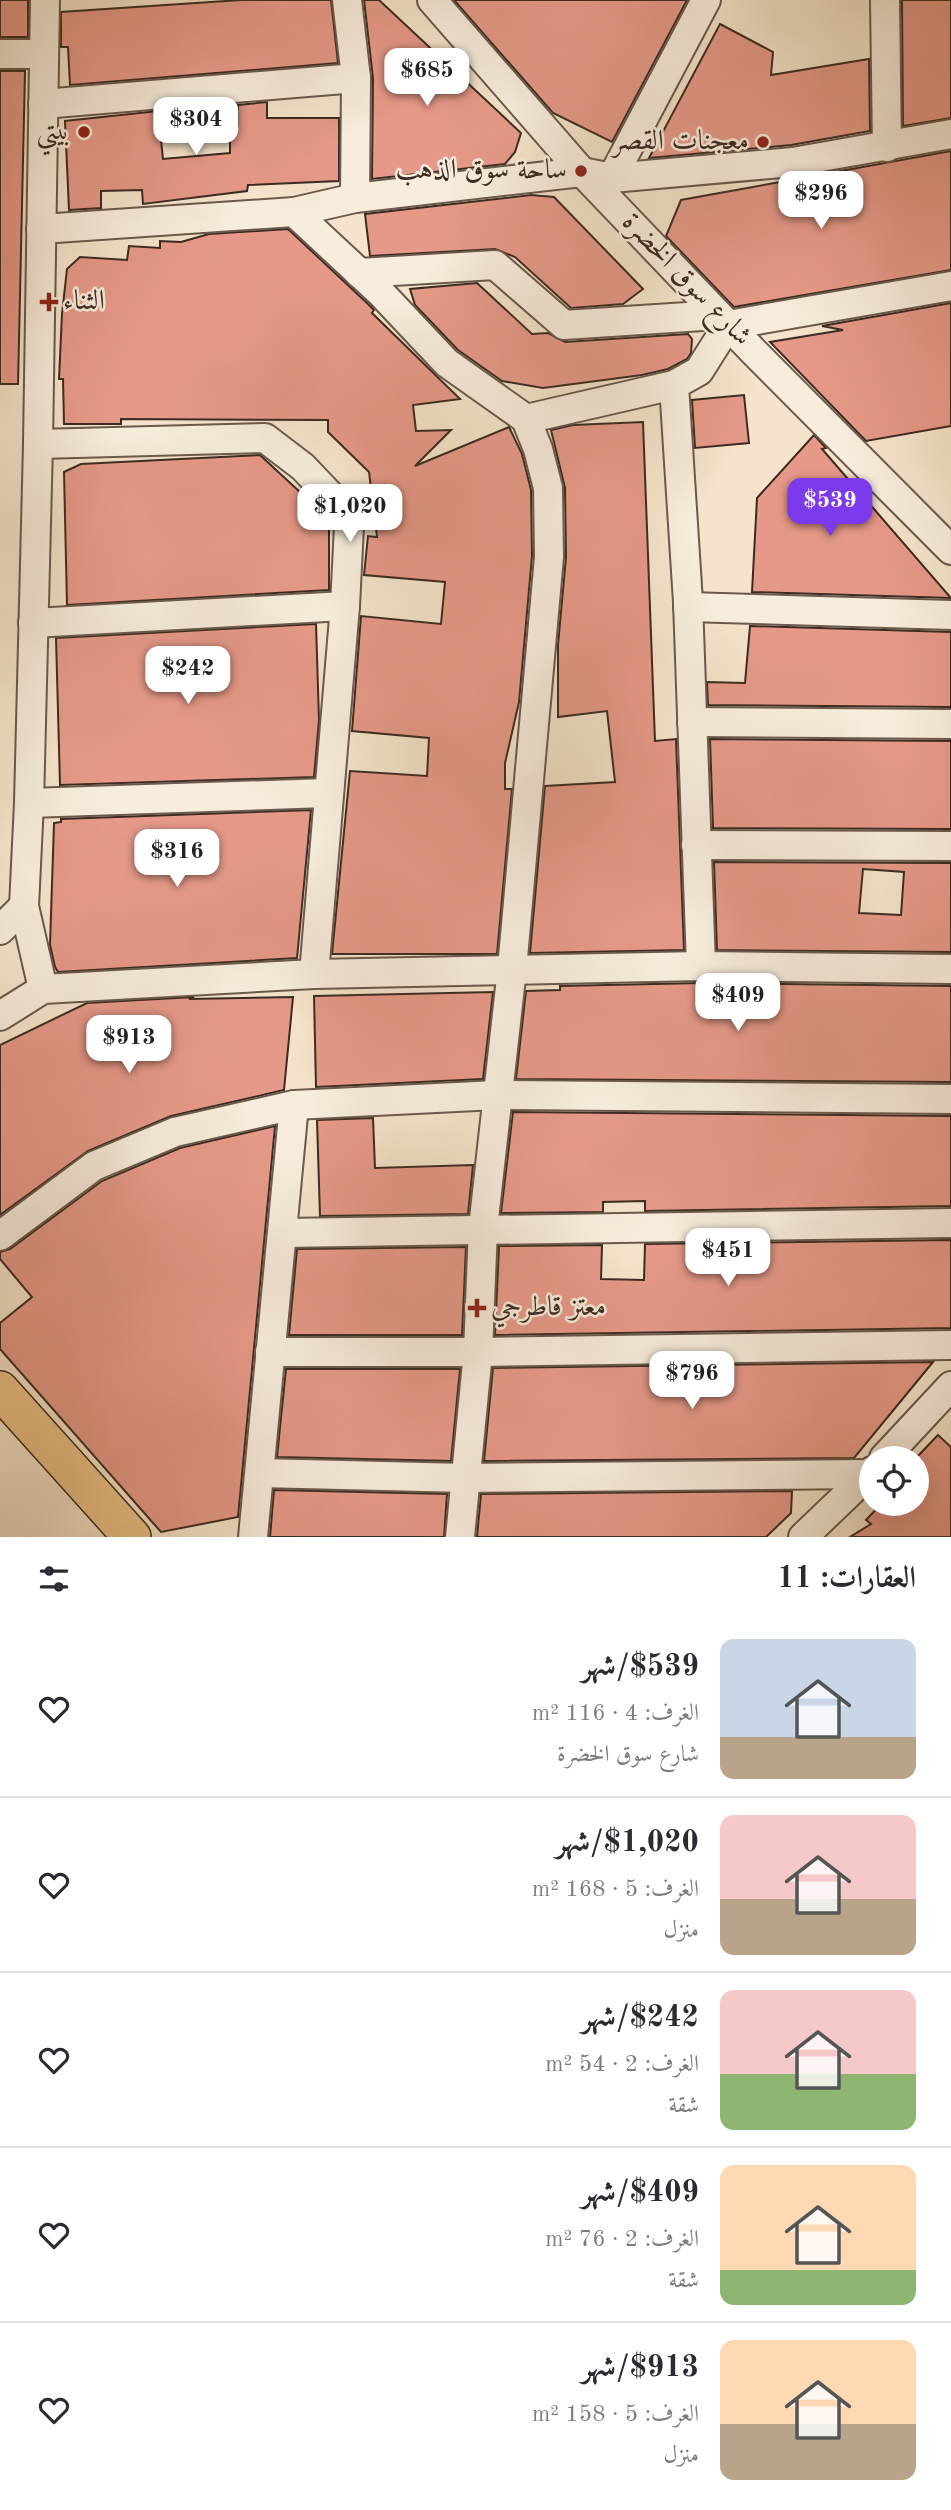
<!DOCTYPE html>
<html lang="ar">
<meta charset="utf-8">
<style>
:root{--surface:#fff;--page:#f2f2f3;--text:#2b2b33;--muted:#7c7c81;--line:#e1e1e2;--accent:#7c3aed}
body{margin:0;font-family:"Old Standard TT",Amiri,serif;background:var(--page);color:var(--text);direction:rtl;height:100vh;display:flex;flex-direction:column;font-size:26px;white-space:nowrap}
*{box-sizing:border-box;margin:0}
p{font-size:23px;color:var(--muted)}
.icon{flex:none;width:38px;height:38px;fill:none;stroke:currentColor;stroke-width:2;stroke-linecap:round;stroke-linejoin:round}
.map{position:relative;height:1537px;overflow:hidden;direction:ltr}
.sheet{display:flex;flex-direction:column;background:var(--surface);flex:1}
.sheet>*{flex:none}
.controls{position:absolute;left:859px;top:1446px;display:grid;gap:14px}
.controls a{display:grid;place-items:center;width:70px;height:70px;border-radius:50%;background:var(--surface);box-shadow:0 7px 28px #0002;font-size:35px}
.price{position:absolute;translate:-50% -60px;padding:0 16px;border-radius:14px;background:#fff;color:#222;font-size:23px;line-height:46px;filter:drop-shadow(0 2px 4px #0008)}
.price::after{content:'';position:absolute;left:50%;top:42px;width:21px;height:16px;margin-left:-10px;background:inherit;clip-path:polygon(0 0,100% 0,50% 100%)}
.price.current{background:var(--accent);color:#fff}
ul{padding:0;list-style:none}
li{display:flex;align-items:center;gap:21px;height:175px;padding:0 35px}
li+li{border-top:2px solid var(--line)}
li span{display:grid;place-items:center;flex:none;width:196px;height:140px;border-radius:14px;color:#555}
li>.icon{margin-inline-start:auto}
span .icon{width:84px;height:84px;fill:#fffc;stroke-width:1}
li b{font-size:30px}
h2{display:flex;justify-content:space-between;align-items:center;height:84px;padding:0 35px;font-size:30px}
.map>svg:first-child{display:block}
.building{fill:#e69988;stroke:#3b2b22;stroke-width:2;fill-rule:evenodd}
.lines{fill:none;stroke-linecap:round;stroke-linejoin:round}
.minor-casing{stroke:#6a594c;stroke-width:32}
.major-casing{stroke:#3b2b22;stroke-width:40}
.minor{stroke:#f8eddd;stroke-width:28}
.major{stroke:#eac286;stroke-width:37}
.poi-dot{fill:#8f2418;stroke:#f8eddd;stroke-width:2.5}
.labels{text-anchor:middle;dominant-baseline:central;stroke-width:5;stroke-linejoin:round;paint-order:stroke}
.poi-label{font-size:28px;fill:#3b2b22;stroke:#f8eddd;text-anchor:end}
.street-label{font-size:28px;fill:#3b2b22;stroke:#f8eddd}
</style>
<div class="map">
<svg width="951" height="1537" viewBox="0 0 951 1537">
<rect width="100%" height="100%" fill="#f5e4cb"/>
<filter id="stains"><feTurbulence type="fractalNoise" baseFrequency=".00286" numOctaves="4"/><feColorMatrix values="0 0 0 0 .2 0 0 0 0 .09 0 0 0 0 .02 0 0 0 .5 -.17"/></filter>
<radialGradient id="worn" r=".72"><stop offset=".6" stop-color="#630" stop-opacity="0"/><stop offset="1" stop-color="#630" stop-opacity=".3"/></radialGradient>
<g class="building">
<rect x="0" y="0" width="28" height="37"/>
<path d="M241,0H331L338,63L70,85L68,47H61V12Z"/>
<path d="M364,0H379L521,133L515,152L505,164L372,179L373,78Z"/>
<path d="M454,0H687L612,142L553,113Z"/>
<path d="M902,0H951V118L903,126Z"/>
<path d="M720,24L773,52L771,75L869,59L870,131L791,145L649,158Z"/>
<path d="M0,71H25L18,384H0Z"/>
<path d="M267,102V118H339V181L248,185L247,191L143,204L142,190L101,191V208L69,210L65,121L158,111L163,159L230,153V126H238V105Z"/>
<path d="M951,151V270L734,307L666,236L681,200Z"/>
<path d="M531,195L554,197L643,289L623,304L571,308L515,257L495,249L370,256L365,214Z"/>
<path d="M288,229L368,304L374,310L372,313L460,399L413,405L416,431L451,430L415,466L509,427L522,454L531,490L532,556L519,702L505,763V789H512L497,954H332L350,771L427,776L429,738L352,731L361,616L441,624L445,582L364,575L368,536L377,537L369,472L328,432V420L121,419V424H64L63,379H59L62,314L67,269L80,257L127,260L129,246L160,248V241L181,242L209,234Z"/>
<path d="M477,283L532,334L548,333L565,342L688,334L692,339L691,353L687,359L668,369L642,375L543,388L502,381L458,350L415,305L410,289Z"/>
<path d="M951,303V426L866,441L770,342L843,330L822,326Z"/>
<path d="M744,395L749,443L695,448L692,400Z"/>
<path d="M643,422L655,741L676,739L684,950L530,953L545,786L615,782L607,711L558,717V645L566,557L565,488L551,430L573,425Z"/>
<path d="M814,435L826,448L822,449L951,598L752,592L757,498Z"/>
<path d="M260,455L329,519V590L67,605L64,472L81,464Z"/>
<path d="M316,624L319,720L314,777L60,785L56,638Z"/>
<path d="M750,626L951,632V707L708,705L707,682L745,683Z"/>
<path d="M710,739L951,741V829L713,828Z"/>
<path d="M311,810L297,958L58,972L55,967L50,945L54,823L61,822V819Z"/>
<path d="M714,862L951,863V952L717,950ZM863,869L904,872L901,915L859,913Z"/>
<path d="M701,983L951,986V1082L516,1079L526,991L560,990V986Z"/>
<path d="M493,992L483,1079L316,1087L314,996Z"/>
<path d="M194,997L189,999L293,997L284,1090L171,1116L88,1151L0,1215V1045L87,1003Z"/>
<path d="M513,1112L951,1116V1206L645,1211V1201L603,1202V1212L501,1213Z"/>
<path d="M373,1118L375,1168L473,1165L468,1214L320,1216L317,1120Z"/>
<path d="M275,1126L238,1517L161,1532L0,1349V1323L32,1297L0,1259V1252L10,1249L102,1181L180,1148Z"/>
<path d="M951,1240V1328L495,1335L499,1246L602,1245L601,1279L644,1280L645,1244Z"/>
<path d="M466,1247L462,1335H289L297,1249Z"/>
<path d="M933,1362L854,1458L484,1461L493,1368Z"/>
<path d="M286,1369H460L451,1461L277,1457Z"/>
<path d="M938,1435L951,1447V1537H850L871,1524L866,1520L882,1503H917V1457Z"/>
<path d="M274,1490L447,1494L444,1537H270Z"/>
<path d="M792,1491L791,1513L766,1537H477L481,1494Z"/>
</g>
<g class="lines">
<defs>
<g id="minor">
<path d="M347,0L356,78L355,198"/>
<path d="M432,0L582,172L753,351L951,550"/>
<path d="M885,0L887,147"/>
<path d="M0,54H44"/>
<path d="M43,104L356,78"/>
<path d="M612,178L706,0"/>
<path d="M294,212L380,292L447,363L526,419L538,449L548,488L549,557L512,969L483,1228L478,1352L460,1537"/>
<path d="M41,229L294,212L355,198L582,172L612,178L793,162L951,134"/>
<path d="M359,273L495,265L564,325L718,315"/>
<path d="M526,419L674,385"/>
<path d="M38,444L265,438L303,467L342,508L349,526L345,606L314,974"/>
<path d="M688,607L951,615"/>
<path d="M33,623L345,606"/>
<path d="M692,722L951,724"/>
<path d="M29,803L327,793"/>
<path d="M696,845L951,846"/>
<path d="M0,930L24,906"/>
<path d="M701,966L688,602L674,385L699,371L728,325L951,286"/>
<path d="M43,989L24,906L29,803L38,444L45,0"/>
<path d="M0,1016L43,989L314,974L701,966L951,969"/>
<path d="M283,1233L951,1223"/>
<path d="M0,1236L94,1166L175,1132L294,1105L497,1095L951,1099"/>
<path d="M270,1352H478L951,1345"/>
<path d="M884,1458L951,1386"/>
<path d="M260,1473L465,1478L868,1474"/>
<path d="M253,1537L294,1105"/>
<path d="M803,1537L872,1471"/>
</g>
<path id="major" d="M0,1390L132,1537"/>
</defs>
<use href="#minor" class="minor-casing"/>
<use href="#major" class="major-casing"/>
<use href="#minor" class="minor"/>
<use href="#major" class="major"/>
</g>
<g class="poi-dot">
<circle cx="84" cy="132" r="7"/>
<circle cx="763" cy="142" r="7"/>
<circle cx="581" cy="171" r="7"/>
<path d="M45.5 291.5h7v7h7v7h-7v7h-7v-7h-7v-7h7z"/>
<path d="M473.5 1297.5h7v7h7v7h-7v7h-7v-7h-7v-7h7z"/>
</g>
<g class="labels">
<g class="poi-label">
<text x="70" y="132">بيتي</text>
<text x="749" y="142">معجنات القصر</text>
<text x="567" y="171">ساحة سوق الذهب</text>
<text x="63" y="302" text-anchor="start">الثناء</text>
<text x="491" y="1308" text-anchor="start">معتز قاطرجي</text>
</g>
<g class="street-label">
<text transform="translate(686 280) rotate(46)">شارع سوق الخضرة</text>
</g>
</g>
<rect width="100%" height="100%" filter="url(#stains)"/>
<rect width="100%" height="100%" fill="url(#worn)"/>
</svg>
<div class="controls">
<a><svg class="icon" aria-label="locate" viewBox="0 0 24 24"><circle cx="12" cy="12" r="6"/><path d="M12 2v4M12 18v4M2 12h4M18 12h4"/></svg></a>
</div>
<b class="price" style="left:427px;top:108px">$685</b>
<b class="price" style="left:196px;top:157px">$304</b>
<b class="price" style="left:821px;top:231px">$296</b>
<b class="price current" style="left:830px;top:538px">$539</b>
<b class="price" style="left:350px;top:544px">$1,020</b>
<b class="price" style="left:188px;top:706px">$242</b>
<b class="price" style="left:177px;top:889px">$316</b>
<b class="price" style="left:738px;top:1033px">$409</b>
<b class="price" style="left:129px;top:1075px">$913</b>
<b class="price" style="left:728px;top:1288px">$451</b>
<b class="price" style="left:692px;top:1411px">$796</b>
</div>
<section class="sheet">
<h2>العقارات: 11<svg class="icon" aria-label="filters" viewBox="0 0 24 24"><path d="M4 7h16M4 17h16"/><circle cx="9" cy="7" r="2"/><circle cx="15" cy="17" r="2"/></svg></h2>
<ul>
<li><span style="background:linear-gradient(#c9d6e8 70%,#b9a48a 0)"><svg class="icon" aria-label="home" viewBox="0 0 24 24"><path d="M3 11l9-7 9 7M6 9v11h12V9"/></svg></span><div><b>$539/شهر</b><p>الغرف: 4 · 116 m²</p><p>شارع سوق الخضرة</p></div><svg class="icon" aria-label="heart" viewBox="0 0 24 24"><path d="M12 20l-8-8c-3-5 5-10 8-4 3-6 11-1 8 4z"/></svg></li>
<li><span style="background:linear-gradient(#f6c9c9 60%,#b9a48a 0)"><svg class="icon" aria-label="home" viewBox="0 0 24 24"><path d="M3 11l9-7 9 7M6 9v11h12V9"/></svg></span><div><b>$1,020/شهر</b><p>الغرف: 5 · 168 m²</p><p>منزل</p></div><svg class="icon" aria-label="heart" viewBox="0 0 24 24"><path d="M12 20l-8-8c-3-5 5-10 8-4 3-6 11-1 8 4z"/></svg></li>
<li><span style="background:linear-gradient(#f6c9c9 60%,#8fb573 0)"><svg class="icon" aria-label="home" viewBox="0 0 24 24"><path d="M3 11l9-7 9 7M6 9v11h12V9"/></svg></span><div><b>$242/شهر</b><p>الغرف: 2 · 54 m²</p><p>شقة</p></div><svg class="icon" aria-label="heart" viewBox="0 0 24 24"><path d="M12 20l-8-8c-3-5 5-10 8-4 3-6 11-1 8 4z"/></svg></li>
<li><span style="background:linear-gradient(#ffd9b3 75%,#8fb573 0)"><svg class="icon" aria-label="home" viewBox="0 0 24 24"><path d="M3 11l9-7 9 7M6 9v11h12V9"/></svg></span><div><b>$409/شهر</b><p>الغرف: 2 · 76 m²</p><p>شقة</p></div><svg class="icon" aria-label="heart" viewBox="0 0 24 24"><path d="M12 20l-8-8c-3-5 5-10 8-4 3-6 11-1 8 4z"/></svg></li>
<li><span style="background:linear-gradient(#ffd9b3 60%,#b9a48a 0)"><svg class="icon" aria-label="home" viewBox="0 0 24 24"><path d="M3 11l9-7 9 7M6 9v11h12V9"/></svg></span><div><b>$913/شهر</b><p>الغرف: 5 · 158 m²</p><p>منزل</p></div><svg class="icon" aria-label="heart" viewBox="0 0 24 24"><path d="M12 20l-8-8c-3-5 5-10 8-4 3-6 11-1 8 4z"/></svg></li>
</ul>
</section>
